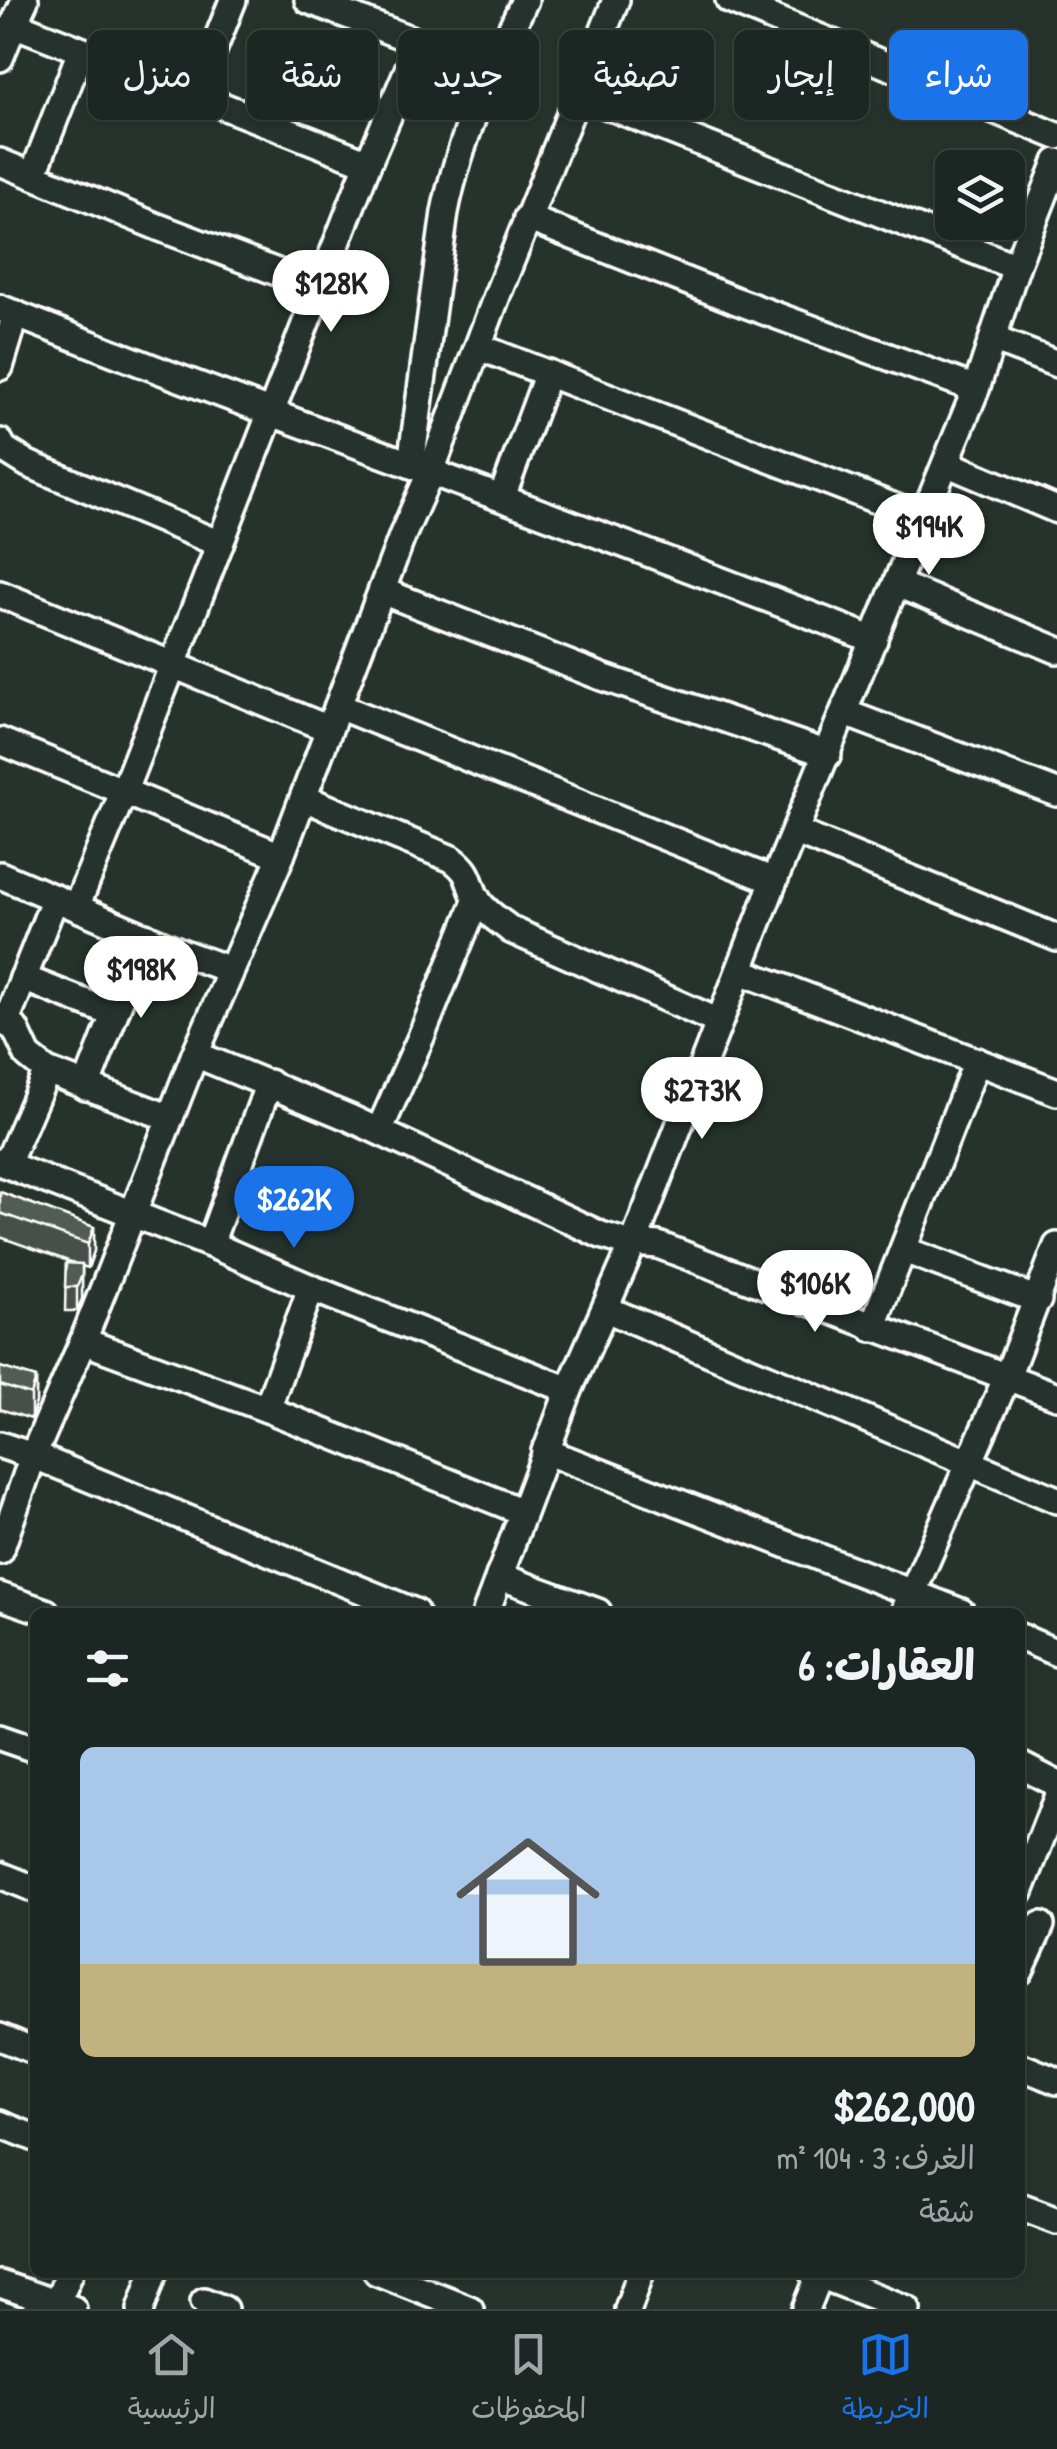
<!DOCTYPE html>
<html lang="ar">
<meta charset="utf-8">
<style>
:root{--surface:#1c2622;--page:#252e2a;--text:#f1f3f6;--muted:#a0a5a5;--line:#3a4340;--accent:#1a73e8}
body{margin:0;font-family:"Patrick Hand","Playpen Sans Arabic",sans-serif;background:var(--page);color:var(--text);direction:rtl;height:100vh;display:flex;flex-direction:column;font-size:38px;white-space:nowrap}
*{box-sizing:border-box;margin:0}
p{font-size:32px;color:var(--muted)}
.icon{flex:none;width:55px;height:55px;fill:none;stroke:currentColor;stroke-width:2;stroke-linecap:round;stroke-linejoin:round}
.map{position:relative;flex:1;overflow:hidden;direction:ltr}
.drawer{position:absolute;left:30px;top:1608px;width:995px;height:670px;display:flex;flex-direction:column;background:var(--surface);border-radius:15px;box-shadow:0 2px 8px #0004,0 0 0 2px var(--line);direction:rtl}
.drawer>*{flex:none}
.top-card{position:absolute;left:30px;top:30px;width:998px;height:90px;direction:rtl;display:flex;gap:20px}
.buttons{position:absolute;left:935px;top:150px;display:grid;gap:20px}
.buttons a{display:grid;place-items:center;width:90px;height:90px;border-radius:15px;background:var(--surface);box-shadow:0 2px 8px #0004,0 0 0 2px var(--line);font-size:50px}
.price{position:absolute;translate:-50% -85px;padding:0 22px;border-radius:35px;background:#fff;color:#222;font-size:32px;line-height:65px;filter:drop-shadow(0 2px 5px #0008)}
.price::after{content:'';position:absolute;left:50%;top:60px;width:30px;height:22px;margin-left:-15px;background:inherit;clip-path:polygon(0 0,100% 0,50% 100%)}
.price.selected{background:var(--accent);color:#fff}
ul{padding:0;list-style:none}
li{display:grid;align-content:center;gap:20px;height:530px;padding:0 50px}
li span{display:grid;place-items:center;height:310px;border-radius:15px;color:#555}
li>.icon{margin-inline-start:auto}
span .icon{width:180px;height:180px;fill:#fffc;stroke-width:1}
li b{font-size:42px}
h2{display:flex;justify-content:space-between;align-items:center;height:120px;padding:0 50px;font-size:42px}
.chip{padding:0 35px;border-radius:15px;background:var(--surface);box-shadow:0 2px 8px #0004,0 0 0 2px var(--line);font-size:35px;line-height:90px}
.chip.selected{background:var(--accent);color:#fff}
.menu{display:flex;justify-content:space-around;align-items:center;height:140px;border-top:2px solid var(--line);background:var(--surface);font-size:28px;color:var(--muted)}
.menu a{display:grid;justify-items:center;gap:5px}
.menu .selected{color:var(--accent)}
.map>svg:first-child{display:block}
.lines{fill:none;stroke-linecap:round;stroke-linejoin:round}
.minor-casing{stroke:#fff;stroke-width:32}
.minor{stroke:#26332d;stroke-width:25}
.wall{fill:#464f4b;stroke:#fff;stroke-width:2.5}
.shaded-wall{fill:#39403d;stroke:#fff;stroke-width:2.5}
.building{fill:#515c57;stroke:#fff;stroke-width:2.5}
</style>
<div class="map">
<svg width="1057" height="2309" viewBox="0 0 1057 2309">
<rect width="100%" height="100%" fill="#26332d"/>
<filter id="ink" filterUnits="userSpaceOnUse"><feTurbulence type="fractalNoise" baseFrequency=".01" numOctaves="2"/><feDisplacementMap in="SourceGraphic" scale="20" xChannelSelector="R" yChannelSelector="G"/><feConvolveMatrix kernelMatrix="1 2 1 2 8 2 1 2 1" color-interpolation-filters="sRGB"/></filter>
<g filter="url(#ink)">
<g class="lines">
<defs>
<g id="minor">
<path d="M25,0L14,24L368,163L123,793L76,907"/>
<path d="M308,0L491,70"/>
<path d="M729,0L1057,136"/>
<path d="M0,58L14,24"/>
<path d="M578,94L1016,267"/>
<path d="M195,96L233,0"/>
<path d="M0,162L158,227L319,288"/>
<path d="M368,163L419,44"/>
<path d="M33,175L81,51"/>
<path d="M527,218L734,300L976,389"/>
<path d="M0,308C289,424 585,525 874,640"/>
<path d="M993,339L1057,364"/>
<path d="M479,347L923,518"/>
<path d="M0,367L16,314"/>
<path d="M0,442L4,449L28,464L220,544"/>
<path d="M946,463L1057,510"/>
<path d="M411,464L445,212C460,137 492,68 525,0"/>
<path d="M502,497L548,373"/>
<path d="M897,584L1057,650"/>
<path d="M382,591L602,677L828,754"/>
<path d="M0,594L329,729"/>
<path d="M338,706L774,881"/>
<path d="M845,713L1057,793"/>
<path d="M0,741L281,856"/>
<path d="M304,798L452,859C473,874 467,883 478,901C486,913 500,921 511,930L719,1022"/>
<path d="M796,832L1057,938"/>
<path d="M0,875L186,954L230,970"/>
<path d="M740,971L1057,1092"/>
<path d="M23,978L114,1014"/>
<path d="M0,1020L15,1028L28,1056L47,1071L170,1118"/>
<path d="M6,1022L55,898"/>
<path d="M195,1054L350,1118L601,1235L624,1242L658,1245L1057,1396"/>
<path d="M86,1087L145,936"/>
<path d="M379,1131L421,1037L477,899"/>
<path d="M0,1162L210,1244L311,1288L569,1390"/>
<path d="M7,1164L47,1071"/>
<path d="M210,1244L269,1083"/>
<path d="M904,1250L1038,1300"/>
<path d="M606,1309L1057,1500"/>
<path d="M872,1328L977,1061"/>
<path d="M83,1341L267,1409L523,1512"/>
<path d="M267,1409L311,1288"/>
<path d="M0,1445L42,1459L415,1612"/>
<path d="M545,1451L961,1612"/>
<path d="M0,1551L33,1456L83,1341L195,1054L281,856L403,534L431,471L498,293L616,0"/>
<path d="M499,1576L598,1612"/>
<path d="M0,1596L46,1612"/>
<path d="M486,1612L569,1390L634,1242L774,881L976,389L1016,267L1057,162"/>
<path d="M904,1612L1006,1379L1057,1246"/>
<path d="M1020,1637L1057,1653"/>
<path d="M0,1737L35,1749"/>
<path d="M1020,1765L1057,1784"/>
<path d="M0,1875L35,1889"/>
<path d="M1020,1892L1057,1798"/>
<path d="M1020,1971L1041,1925"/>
<path d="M0,2037L35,2051"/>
<path d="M1020,2066L1057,2081"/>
<path d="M0,2124L35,2138"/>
<path d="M1020,2207L1057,2221"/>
<path d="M377,2272L470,2309"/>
<path d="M812,2272L907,2309"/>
<path d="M0,2284L73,2309"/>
<path d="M204,2301L224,2309"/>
<path d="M54,2309L70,2272"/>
<path d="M141,2309L154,2272"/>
<path d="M628,2309L641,2272"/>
<path d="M806,2309L821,2272"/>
</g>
</defs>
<use href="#minor" class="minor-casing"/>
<use href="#minor" class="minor"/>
</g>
<g class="wall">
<path d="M0,1192L94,1227V1251L88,1268L82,1266V1299L77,1311H65L66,1263H74L0,1237Z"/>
<path d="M0,1367L36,1378V1402L31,1419L0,1409Z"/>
</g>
<g class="shaded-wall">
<path d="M94,1227V1251L88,1268V1244Z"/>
<path d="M82,1264V1299L77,1311V1287Z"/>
<path d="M36,1378V1402L31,1419V1395Z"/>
</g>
<g class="building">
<path d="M0,1192L94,1227L88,1244L0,1213Z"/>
<path d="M66,1263L82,1264V1275L77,1287H65Z"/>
<path d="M0,1367L36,1378L31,1395L0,1385Z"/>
</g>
</g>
</svg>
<div class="buttons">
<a><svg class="icon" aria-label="layers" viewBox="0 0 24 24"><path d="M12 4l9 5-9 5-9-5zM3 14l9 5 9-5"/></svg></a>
</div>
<b class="price" style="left:331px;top:335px">$128K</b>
<b class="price" style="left:929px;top:578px">$194K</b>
<b class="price" style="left:141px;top:1021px">$198K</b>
<b class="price" style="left:702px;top:1142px">$273K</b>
<b class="price selected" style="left:294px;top:1251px">$262K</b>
<b class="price" style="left:815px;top:1335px">$106K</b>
<div class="top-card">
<a class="chip selected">شراء</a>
<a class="chip">إيجار</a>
<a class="chip">تصفية</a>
<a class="chip">جديد</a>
<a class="chip">شقة</a>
<a class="chip">منزل</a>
</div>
<section class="drawer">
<h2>العقارات: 6<svg class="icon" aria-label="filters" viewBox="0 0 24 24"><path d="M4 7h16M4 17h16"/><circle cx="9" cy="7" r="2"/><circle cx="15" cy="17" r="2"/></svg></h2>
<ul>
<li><span style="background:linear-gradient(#a9c7e8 70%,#c2b280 0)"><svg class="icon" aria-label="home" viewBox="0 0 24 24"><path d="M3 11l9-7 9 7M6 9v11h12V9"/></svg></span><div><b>$262,000</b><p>الغرف: 3 · 104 m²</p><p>شقة</p></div></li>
</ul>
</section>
</div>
<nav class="menu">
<a class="selected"><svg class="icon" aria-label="map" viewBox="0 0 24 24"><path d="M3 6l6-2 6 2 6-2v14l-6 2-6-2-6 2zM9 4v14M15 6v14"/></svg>الخريطة</a>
<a><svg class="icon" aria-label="saved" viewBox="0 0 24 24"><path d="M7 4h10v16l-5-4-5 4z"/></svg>المحفوظات</a>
<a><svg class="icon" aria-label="home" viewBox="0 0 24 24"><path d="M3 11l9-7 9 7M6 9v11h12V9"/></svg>الرئيسية</a>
</nav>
